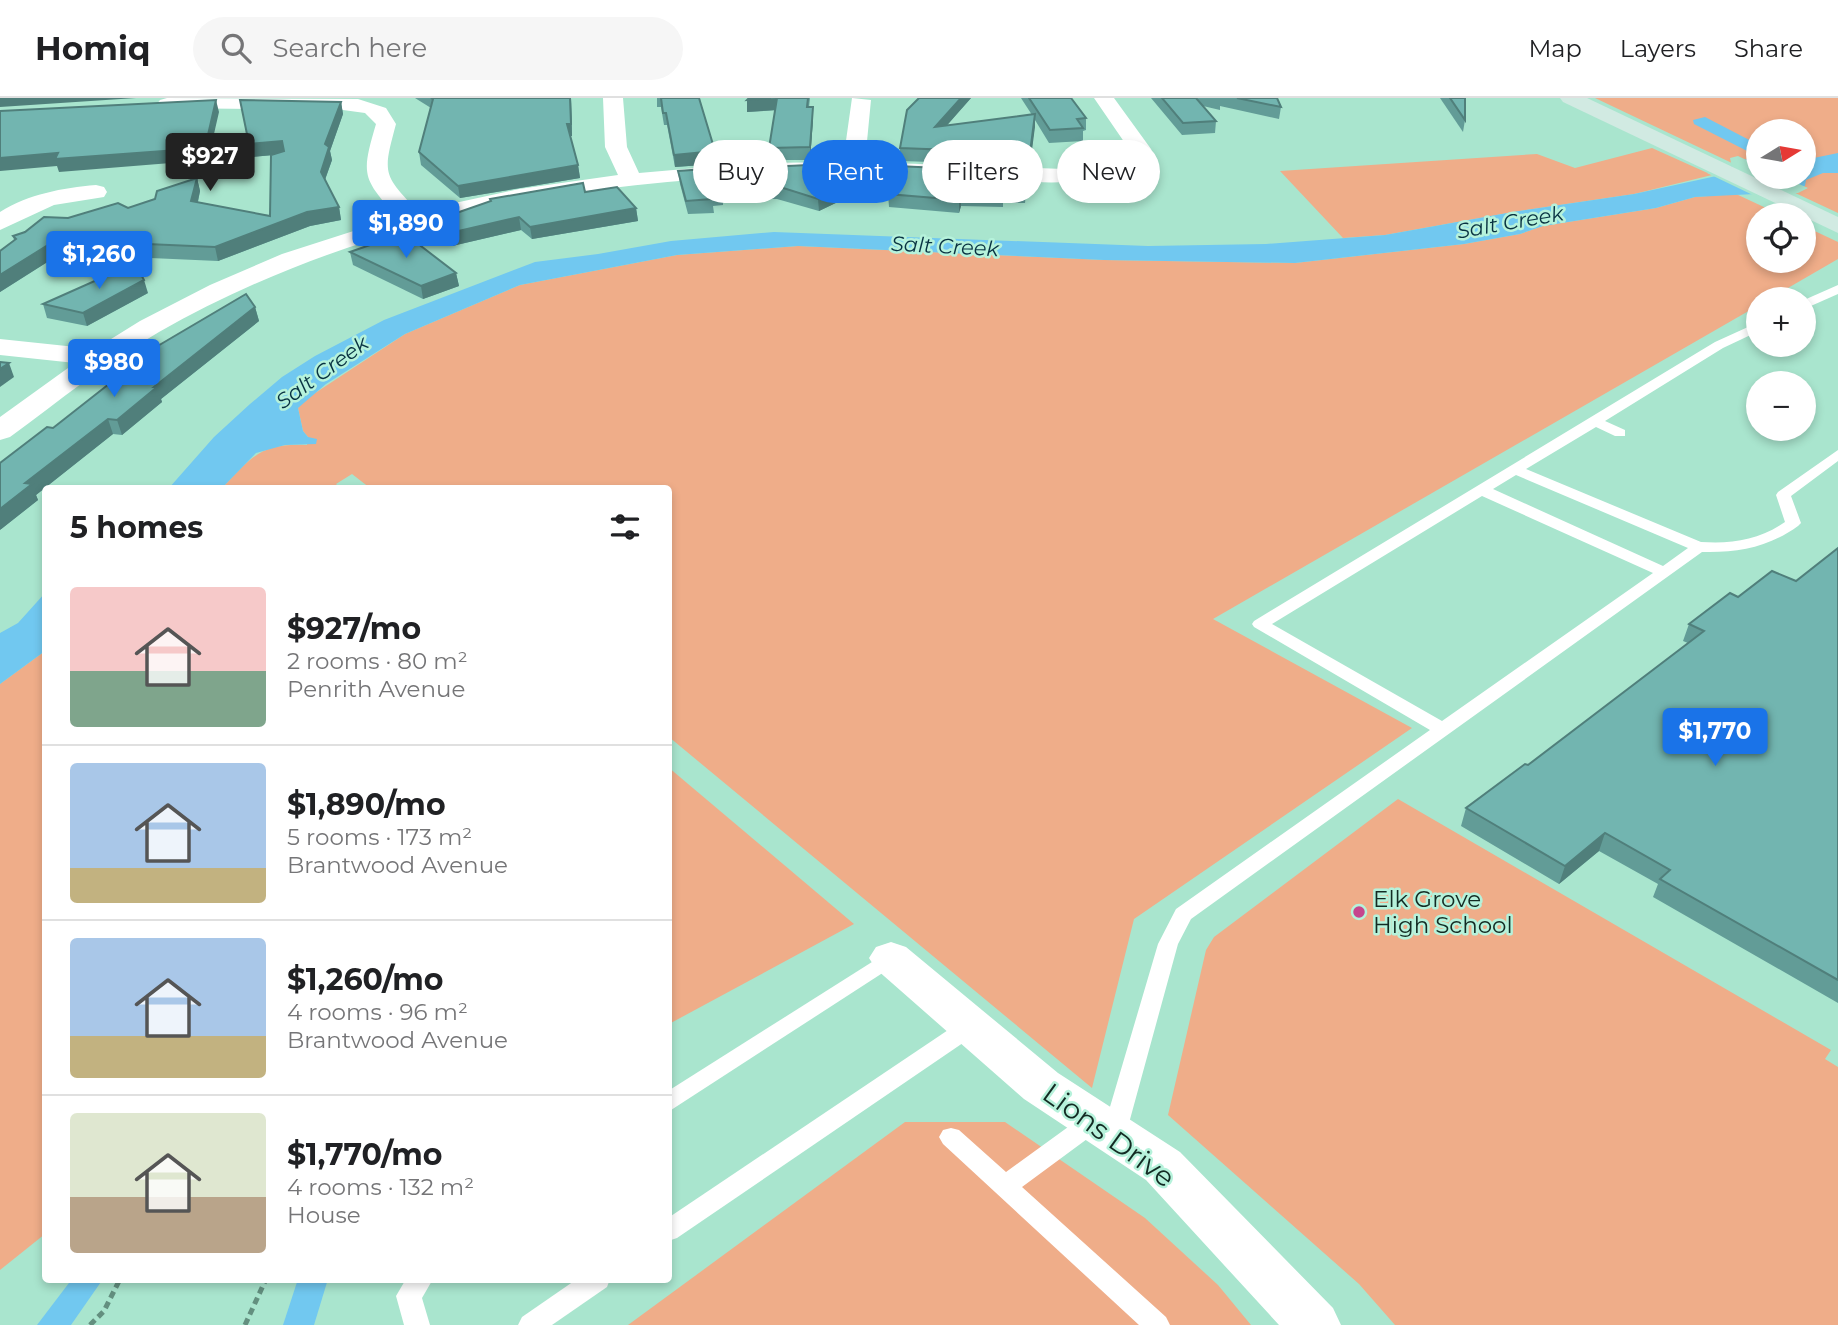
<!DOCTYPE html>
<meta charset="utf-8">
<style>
:root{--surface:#fff;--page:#f6f6f6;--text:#202124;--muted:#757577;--line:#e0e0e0;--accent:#1a73e8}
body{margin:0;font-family:Montserrat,sans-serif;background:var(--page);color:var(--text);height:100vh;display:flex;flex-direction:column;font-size:26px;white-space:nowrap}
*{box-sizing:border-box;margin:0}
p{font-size:23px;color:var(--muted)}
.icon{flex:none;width:38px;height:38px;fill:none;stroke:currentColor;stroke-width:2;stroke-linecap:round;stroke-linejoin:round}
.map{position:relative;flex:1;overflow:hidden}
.drawer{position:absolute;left:42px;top:387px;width:630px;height:798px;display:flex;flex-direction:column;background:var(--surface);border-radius:7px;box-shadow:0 4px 10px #0003}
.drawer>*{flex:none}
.top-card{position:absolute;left:693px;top:42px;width:665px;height:63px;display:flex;gap:14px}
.needle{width:46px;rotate:79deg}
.tools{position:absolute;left:1746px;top:21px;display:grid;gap:14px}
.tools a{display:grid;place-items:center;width:70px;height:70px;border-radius:50%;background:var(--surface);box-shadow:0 4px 10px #0003;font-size:35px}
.price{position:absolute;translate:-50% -60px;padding:0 16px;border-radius:7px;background:var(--accent);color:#fff;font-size:23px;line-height:46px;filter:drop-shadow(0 2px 4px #0008)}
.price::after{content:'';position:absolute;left:50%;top:42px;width:21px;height:16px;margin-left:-10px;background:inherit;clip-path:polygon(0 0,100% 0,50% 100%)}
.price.current{background:#222;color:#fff}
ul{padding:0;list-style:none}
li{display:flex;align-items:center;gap:21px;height:175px;padding:0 28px}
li+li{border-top:2px solid var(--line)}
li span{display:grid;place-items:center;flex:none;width:196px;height:140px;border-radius:7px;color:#555}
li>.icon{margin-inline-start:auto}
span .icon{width:84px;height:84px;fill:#fffc;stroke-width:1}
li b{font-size:30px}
h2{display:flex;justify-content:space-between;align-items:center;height:84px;padding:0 28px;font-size:30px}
.pill{padding:0 24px;border-radius:32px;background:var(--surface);box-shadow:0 4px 10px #0003;font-size:24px;line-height:63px}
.pill.current{background:var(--accent);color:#fff}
header{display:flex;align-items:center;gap:42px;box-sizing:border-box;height:98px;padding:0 35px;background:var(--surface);border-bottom:2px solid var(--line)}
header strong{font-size:33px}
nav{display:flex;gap:38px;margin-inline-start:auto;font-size:24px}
.search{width:490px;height:63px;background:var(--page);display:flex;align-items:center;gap:18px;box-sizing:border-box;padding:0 24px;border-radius:38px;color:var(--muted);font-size:26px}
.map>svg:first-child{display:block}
.green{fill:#efad89}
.water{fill:#71c8f0}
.pier{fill:#a9e5ce}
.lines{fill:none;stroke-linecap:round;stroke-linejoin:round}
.path{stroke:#638f7f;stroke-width:5;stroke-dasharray:7 4.5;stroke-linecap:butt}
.lane{fill:#fff;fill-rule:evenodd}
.street{fill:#fff;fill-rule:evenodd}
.secondary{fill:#d1eae2;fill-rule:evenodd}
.wall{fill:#629c97}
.shaded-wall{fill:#507f7b}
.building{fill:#72b5b0;stroke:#507f7b;stroke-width:2}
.poi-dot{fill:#c6458d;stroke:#b6f2db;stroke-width:2.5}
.labels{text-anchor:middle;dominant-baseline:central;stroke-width:5;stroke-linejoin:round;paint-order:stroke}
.far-water-label{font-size:21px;font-style:italic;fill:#083242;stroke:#b6f2db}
.poi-label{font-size:23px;fill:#132b23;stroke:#b6f2db;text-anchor:start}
.near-street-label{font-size:28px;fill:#132b23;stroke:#b6f2db}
</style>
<header>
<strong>Homiq</strong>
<div class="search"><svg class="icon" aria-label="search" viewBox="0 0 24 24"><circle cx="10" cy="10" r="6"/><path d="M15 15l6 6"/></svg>Search here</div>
<nav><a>Map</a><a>Layers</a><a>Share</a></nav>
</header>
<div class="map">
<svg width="1838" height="1227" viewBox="0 0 1838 1227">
<rect width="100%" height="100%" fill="#a9e5ce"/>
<g class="green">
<path d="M1595,0H1838V115L1791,93L1804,79V33H1759V70L1734,66Z"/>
<path d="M1652,50L1712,77L1634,96L1513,114L1385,137L1343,140L1280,73L1537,56L1575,70Z"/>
<path d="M1736,96L1781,117H1759V163H1804V128L1838,144V161L1769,201H1759V207L1213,521L1412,630L1134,821L1092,990L669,639L668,390H370L352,376L336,386L340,390H222C252,359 260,345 307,347L308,339L303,333L298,310L303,303L405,236L520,187L677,157L798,148L1104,162L1295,165L1464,146L1520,136L1543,128L1656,110L1695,99Z"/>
<path d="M45,553V1136L0,1172V586Z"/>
<path d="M668,669L854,826L669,926H668Z"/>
<path d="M1398,701L1831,952L1825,961L1838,969V1227H1395L1359,1186L1168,1017L1206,852L1214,839Z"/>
<path d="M905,1024H1005L1145,1120L1218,1187L1251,1227H628Z"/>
</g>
<g class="water">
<path d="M1705,19L1759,47V59L1694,26L1693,22Z"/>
<path d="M1838,55V75H1823L1806,82L1805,88L1775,95L1695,99L1656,110L1543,128L1520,136L1464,146L1295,165L1104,162L798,148L677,157L520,187L405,236L326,286L298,310L303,333L308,339L317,341L316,346L285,347L256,355L222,390H169L214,339L250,306L282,279L315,258L384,222L535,164L598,156L671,143L774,134L1148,148L1266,146L1385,137L1513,114L1634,96L1730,75L1734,60L1759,63V79H1804V62Z"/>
<path d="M45,495V553L0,586V535L18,525Z"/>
<path d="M72,1181H103L71,1227H37Z"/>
<path d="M298,1181H328L314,1227H283Z"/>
</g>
<path class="pier" d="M1738,58L1759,68V79H1783L1808,90L1798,95L1757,99L1707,75L1729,71L1732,69L1730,60Z"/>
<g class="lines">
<g class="path">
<path d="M90,1227L104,1213L120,1181"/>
<path d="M245,1227L266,1181"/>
</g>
<g class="lane">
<path d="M1838,187V196L1804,211V202Z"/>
<path d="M1759,224V233L1723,250L1605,323L1625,332V338H1615L1596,329L1526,371L1701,444C1733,446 1759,442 1785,424L1776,397L1778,394L1838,352V363L1791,398L1801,425L1798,428C1769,449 1738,455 1702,454L1191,821L1178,846L1126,1036L1122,1043L1114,1045L1106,1043L1102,1036L1158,846L1176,811L1430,632L1254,529L1252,526L1254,523L1715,244ZM1516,377L1688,450L1663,468L1493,391ZM1482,398L1653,475L1442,623L1272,526Z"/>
<path d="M891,852L898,855L901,860L898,865L668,1014V993Z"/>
<path d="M971,920L979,922L982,928L979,934L677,1140L668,1143V1120L963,922Z"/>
<path d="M1094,1014L1102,1016L1105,1023L1102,1030L1022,1089L1166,1219L1170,1227H1139L943,1046L939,1039L943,1032L951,1030L959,1032L1006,1074L1086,1016Z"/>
<path d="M406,1181H433L422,1200L430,1227H404L396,1198Z"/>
<path d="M577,1181H610L607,1189L552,1227H518L522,1219Z"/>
</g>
<g class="street">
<path d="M167,0L358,1L386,10L396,26C383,75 382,76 418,113L519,91L618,77L605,49L603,0H623L627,49L639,75L754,65L843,64L852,0L871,2L865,64L1064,71L1105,66L1118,61L1129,51L1094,0H1114L1151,51C1143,62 1136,70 1124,74C1081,89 1035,84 991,82C930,79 869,76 809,77C584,79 356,122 159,234C107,264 59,303 10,339L0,342V319L75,265L0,257V241L95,251L140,223L210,187L282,156L397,119C362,80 361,77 376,26L365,15L343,12L160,10L157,6L160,2Z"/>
<path d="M96,87L104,89L107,94L104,99L54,107L0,132V114C29,96 62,90 96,87Z"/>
<path d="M891,844L906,849L1058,975L1180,1054L1333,1210L1341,1227H1279L1146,1082L1024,1001L876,871L869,860L876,849Z"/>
</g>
<path class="secondary" d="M1560,0H1587L1838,119V135L1563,4Z"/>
</g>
<g class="wall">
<path d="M415,0H571L572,38H570L578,67L580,80L460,100L421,67L419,54L431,10Z"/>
<path d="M657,0H699L715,53L716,66L675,69L667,27H664L661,9H657Z"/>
<path d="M749,0H810L809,9H813V21L810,62H770L769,50L775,12L747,14Z"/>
<path d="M919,0H971L947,27L1032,17L1021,0H1071L1086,20V32L1083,33V43L1049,45L1035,22L1030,67L900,63V50Z"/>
<path d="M1151,0H1277L1281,9L1279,21L1220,8V12L1203,8L1216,23L1215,35L1182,37Z"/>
<path d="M1440,0H1465V22L1463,34Z"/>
<path d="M341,4L343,16L330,53L332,62L325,82L339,109L341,122L310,128L218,163L60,156L0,194V153L14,142L13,138L68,120L128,110L155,101L197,80L200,93L198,104L270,118L273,57L252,59L249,46Z"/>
<path d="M678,73L725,88L726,101H723V107L713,108L714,115L688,116L680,86Z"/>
<path d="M808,75L869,89L819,113L777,101H764V97L753,93L752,81Z"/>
<path d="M1027,86L1025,105H1003V109L961,108L959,115L889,109L888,96Z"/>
<path d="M585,94L636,110L638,123L532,141L521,132L452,148L445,119Z"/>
<path d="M350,154L456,175L459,188L423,201L353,167Z"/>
<path d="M148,195L87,228L47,220L43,206Z"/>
<path d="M255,209L259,223L161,301L162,304L122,337L113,336L36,397L38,402L0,432L53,330Z"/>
<path d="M1838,450V905L1653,799L1658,786L1599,753L1559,786L1461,728L1466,710L1528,667L1688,545L1683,543L1689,526L1796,483Z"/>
</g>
<g class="shaded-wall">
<path d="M0,0H136L0,9Z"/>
<path d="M570,0H571L572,38H569L567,26Z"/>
<path d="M777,0L778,12L747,14V2Z"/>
<path d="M961,0H971L935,41V29Z"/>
<path d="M216,2L219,14L208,62L59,74L57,68L0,73V60Z"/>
<path d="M341,4L343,16L330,53L332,62L323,87L321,74L325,46Z"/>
<path d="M813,9V21L810,62V49Z"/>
<path d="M1035,16V29L1030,67V55Z"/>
<path d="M282,43L285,56L252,59L249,46Z"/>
<path d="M715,53L716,66L675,69L674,57Z"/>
<path d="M578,67L580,80L460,100L458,88Z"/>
<path d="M869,77V89L819,113L818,101Z"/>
<path d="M197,80L200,93L195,116L191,103Z"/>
<path d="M961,95V108L959,115V102Z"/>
<path d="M339,109L341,122L310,128L218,163L215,149L307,114Z"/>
<path d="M636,110L638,123L532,141L530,129Z"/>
<path d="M519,119L521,132L452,148L450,135Z"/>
<path d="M56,142L60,156L0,194V177Z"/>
<path d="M456,175L459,188L423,201L421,188Z"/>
<path d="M144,182L148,195L87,228L83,215Z"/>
<path d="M255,209L259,223L161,301L162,304L122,337L117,322L154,289Z"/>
<path d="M9,265L14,279L0,289V271Z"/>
<path d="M108,321L113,336L36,397L38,402L0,432V411L25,385Z"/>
<path d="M1605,735L1599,753L1559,786L1565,768Z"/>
</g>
<g class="building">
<path d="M431,0H570L571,26H567L578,67L458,88L419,54L433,1Z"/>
<path d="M661,0H699L715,53L674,57L666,15H663Z"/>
<path d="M749,0H771L747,2Z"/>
<path d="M777,0H808L807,9H813L810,49L769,50Z"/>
<path d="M919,0H961L935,29L1035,16L1030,55L900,50L907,12Z"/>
<path d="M1029,0H1071L1086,20L1077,21L1083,30L1050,32Z"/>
<path d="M1162,0H1196L1216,23L1183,25Z"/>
<path d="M1237,0H1277L1281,9Z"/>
<path d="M1450,0H1465V22Z"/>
<path d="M216,2L205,50L55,61L58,55L0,60V13Z"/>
<path d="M240,2L341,4L325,46L329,49L321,74L339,109L307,114L215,149L56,142L0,177V153L16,141L13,138L25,134L44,119L68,120L118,105L128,110L155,101L157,93L197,80L191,103L270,118L271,57L284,53L282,43L249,46Z"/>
<path d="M808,67L807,75L869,77L818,101L777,88H764V84L752,81L754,73H766L767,69Z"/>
<path d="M896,68L1028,74L1026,92H1004L1003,96L961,95L959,102L888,96Z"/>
<path d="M720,70L725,88H721L722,94L711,95L712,101L686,103L678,73Z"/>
<path d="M583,85L585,94L617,89L636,110L530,129L519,119L450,135L445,119L491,103L490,101Z"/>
<path d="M404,135L456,175L421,188L350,154Z"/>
<path d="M135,165L144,182L83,215L43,206Z"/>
<path d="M246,196L255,209L154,289H157L117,322L108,321L25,385L32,386L0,411V365L47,329L53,330L156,249Z"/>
<path d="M0,264L9,265L0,271Z"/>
<path d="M1838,450V882L1660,781L1670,772L1605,735L1565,768L1466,710L1525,666L1528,667L1704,533L1689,526L1730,495L1738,499L1772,473L1796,483Z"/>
</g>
<circle class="poi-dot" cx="1359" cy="814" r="7"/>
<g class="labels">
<g class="far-water-label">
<text transform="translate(1510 124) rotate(-10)">Salt Creek</text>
<text transform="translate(945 148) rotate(3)">Salt Creek</text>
<text transform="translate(322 274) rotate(-36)">Salt Creek</text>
</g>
<g class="poi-label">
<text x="1373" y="801">Elk Grove<tspan x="1373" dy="26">High School</tspan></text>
</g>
<g class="near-street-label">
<text transform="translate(1109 1037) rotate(36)">Lions Drive</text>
</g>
</g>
</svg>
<div class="tools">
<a><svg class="needle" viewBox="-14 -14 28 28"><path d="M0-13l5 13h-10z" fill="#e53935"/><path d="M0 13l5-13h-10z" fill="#757577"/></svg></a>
<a><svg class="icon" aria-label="locate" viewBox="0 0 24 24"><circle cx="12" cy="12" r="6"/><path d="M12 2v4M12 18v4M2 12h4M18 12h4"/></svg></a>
<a>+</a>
<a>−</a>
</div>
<b class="price current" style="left:210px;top:95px">$927</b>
<b class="price" style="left:406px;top:162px">$1,890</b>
<b class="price" style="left:99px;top:193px">$1,260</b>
<b class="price" style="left:114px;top:301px">$980</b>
<b class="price" style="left:1715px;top:670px">$1,770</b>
<div class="top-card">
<a class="pill">Buy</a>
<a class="pill current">Rent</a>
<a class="pill">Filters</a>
<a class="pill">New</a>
</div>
<section class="drawer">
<h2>5 homes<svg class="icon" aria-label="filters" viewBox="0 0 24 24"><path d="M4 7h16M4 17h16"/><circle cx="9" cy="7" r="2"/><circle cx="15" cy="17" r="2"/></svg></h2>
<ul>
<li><span style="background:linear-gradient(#f6c9c9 60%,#7fa58c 0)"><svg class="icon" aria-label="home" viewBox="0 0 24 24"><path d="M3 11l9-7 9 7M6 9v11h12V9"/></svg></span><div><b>$927/mo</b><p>2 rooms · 80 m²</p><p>Penrith Avenue</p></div></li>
<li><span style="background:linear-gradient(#a9c7e8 75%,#c2b280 0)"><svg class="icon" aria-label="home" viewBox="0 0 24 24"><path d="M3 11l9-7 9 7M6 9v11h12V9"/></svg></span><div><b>$1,890/mo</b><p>5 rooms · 173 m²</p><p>Brantwood Avenue</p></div></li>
<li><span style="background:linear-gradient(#a9c7e8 70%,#c2b280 0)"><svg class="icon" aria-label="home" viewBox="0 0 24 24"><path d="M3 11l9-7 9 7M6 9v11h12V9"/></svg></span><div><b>$1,260/mo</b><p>4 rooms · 96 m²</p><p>Brantwood Avenue</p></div></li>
<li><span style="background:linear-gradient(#dfe7d0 60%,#b9a48a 0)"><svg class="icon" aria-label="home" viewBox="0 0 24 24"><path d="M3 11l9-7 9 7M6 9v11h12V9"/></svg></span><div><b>$1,770/mo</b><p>4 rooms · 132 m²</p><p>House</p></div></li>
</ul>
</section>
</div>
